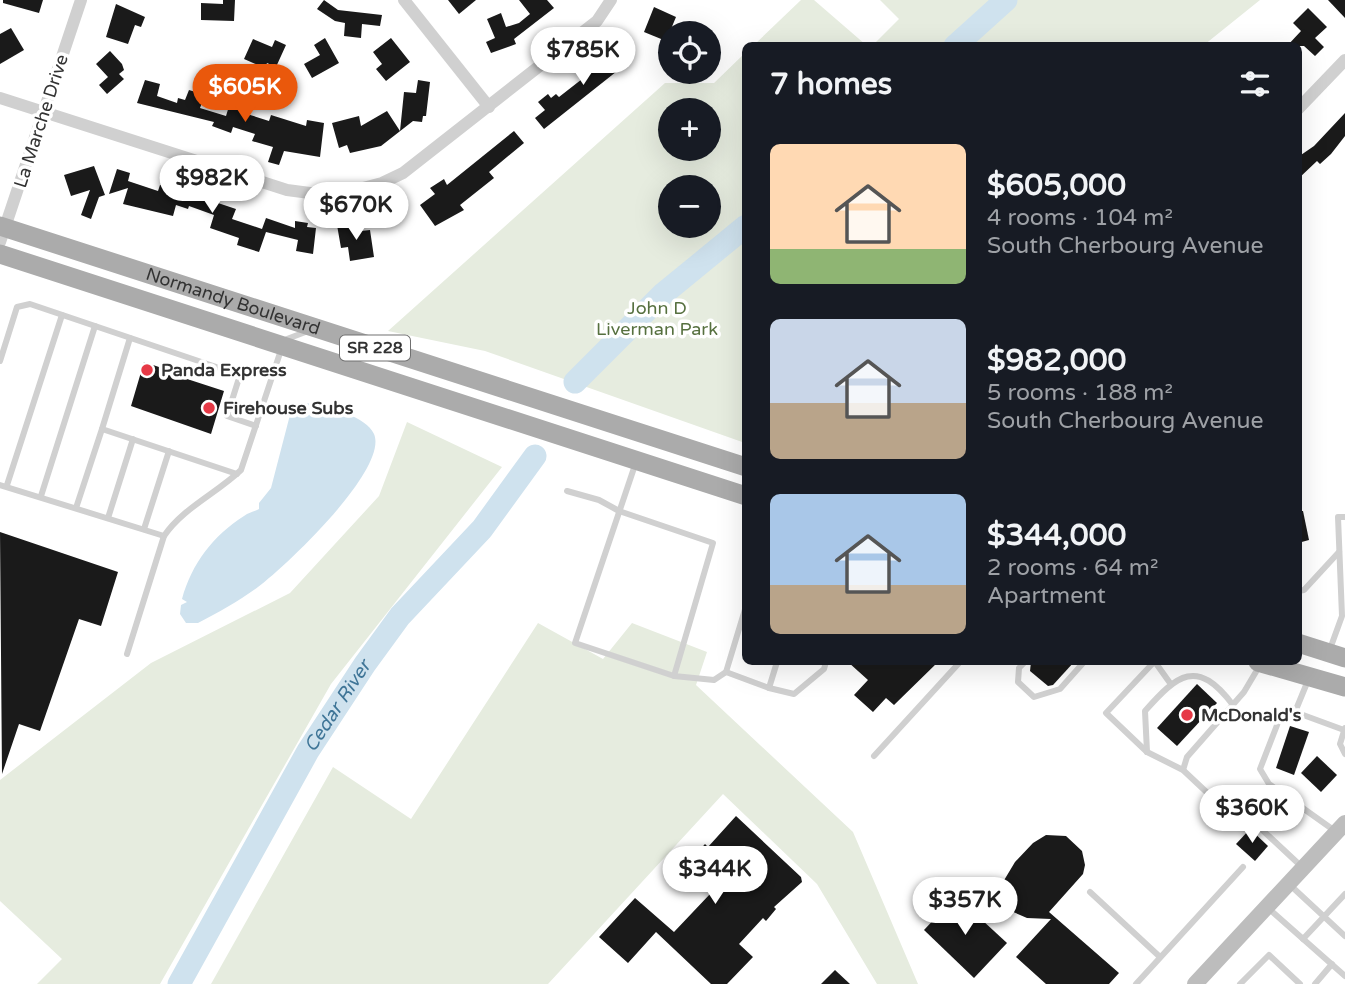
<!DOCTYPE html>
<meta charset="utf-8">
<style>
:root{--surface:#171b24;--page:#242831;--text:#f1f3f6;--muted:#9ea1a6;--accent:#ea580c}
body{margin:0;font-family:"Varela Round",sans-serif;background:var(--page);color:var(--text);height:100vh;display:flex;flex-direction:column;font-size:26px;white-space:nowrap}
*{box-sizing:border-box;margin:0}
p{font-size:23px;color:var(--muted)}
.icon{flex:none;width:38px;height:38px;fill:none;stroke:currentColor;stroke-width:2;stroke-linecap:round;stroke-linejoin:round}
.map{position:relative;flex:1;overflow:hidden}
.side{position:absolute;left:742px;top:42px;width:560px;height:623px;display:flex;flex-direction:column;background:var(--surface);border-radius:10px;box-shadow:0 7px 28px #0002}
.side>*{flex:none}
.buttons{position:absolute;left:658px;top:21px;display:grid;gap:14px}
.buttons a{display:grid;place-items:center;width:63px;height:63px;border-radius:50%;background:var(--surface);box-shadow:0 7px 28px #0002;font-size:35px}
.price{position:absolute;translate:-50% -60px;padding:0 16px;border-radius:24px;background:#fff;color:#222;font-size:23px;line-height:46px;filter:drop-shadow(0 2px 4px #0008)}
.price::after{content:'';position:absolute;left:50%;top:42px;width:21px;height:16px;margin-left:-10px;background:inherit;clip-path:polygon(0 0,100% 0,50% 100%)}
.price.current{background:var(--accent);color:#fff}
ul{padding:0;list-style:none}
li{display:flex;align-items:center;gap:21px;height:175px;padding:0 28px}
li span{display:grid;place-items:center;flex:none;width:196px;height:140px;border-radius:10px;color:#555}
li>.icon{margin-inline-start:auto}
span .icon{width:84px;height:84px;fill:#fffc;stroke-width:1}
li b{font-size:30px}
h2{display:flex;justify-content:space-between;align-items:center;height:84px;padding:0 28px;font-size:30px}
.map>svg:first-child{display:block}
.green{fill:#e6ecdf;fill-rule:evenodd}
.water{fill:#cfe2ee}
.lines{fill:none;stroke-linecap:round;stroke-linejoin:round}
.river{stroke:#cfe2ee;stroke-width:23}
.building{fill:#1a1a1a}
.lane{stroke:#d0d0d0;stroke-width:6}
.street{stroke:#d0d0d0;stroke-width:12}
.secondary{stroke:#bdbdbd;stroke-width:16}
.primary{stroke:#ababab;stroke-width:19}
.poi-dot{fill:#e63946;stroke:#fff;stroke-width:2.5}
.labels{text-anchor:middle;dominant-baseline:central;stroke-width:7;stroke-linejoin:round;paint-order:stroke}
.shield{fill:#fff;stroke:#707070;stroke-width:2}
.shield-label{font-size:16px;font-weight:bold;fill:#333}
.street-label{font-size:18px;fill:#333;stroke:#fff}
.park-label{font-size:18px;fill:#56703f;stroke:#fff}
.poi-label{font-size:18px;font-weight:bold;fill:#333;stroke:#fff;text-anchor:start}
.water-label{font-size:19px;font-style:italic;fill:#3f7597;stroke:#fff}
</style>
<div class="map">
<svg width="1345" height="984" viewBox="0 0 1345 984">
<rect width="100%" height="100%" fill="#fff"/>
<g class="green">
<path d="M801,0H814L866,45H754Z"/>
<path d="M880,0H1260L1204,45H873L899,19Z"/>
<path d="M745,53V443L485,351L388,331L665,83H714ZM670,110H709V149H670ZM670,187H709V226H670Z"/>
<path d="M407,422L502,467L331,684L160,984H37L62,959L0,901V780L151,663L290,593L379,496Z"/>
<path d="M538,623L603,659L632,623L707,652L696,685L853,832L918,984H877L817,884L723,794L548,984H211L333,767L411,819Z"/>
</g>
<path class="water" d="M313,403C331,409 366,416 374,434C389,469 285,567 258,587C239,601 219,612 198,623H186L180,614L181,605L187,602L182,599C192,563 213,536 244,516C249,512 254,512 259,509V503L271,488L291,411L303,404Z"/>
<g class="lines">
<g class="river">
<path d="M955,46L1006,0"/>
<path d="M575,382L663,294L746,226"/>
<path id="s1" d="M179,984L308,751L365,664L400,616L482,529L535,456"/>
</g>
</g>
<g class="building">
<path d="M3,0H43L39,13L3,3Z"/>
<path d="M223,0H235L234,21L201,20V3L223,4Z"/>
<path d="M324,0L338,10L382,15L380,26L362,24L361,38L344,36L345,23L335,21L317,9Z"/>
<path d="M448,0H476L459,14Z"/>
<path d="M519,0H547L554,8L514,39L516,44L491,53L486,42L495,38L487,19L501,13L506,27L519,23L530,14Z"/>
<path d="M1328,0H1345V18Z"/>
<path d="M116,4L145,17L141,27L135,25L128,44L106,37Z"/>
<path d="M654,7L676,17L666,41L644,32Z"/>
<path d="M1308,8L1327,27L1315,38L1324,47L1315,56L1304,46H1287L1301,31L1293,23Z"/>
<path d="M11,28L24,50L0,64V34Z"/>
<path d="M325,38L339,63L312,78L304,64L320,55L314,45Z"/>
<path d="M391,38L410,62L386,81L376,69L382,64L373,52Z"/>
<path d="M253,39L272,47L275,40L286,45L276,67L267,63L265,68L244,59Z"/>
<path d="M624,40L632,50L626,55L631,60L544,129L535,118L545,110L538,102L548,94L551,98L556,94L559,97L618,51L615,47Z"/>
<path d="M110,51L122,64L124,70L119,74L124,79L107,94L99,85L108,77L96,64Z"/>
<path d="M145,80L160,84L157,96L177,103L178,98L185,100L189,90L205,95L200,108L226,116L230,103L249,110L247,114L269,121L271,115L306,126L307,120L324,123L320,157L284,151L279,165L268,162L273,147L252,141L255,134L233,127L231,133L212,126L214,122L137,103Z"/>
<path d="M418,80L430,82L426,116H423L422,122L413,121L381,146L350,153L347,145L339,148L332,123L359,116L361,126L387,111L400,131L404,92L416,93Z"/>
<path d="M1345,113V136L1331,154L1320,164L1317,161L1298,179V157L1314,146Z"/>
<path d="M514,131L524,143L489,172L494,178L460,205L464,210L435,226L420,205L435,194L430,188L444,179L447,185Z"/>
<path d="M94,166L105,195L99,197L91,219L81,215L90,190L71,196L64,175Z"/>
<path d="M117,169L130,173L128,181L158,191L160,185L202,201L203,198L236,209L232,219L262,229L266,218L295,228V221L308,223L307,227L316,228L313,254L296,251L298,240L266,232L259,252L237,245L239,238L210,228L214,215L189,206L188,209L176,205L173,216L123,204L128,188L109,194Z"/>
<path d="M350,223L352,232L370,230L374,257L350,261L348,247L341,248L337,225Z"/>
<path d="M144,362L168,370L169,367L183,372L181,377L224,391L211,434L131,406Z"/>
<path d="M1298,511H1303L1309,540L1298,543Z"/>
<path d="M0,532L118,572L101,626L79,619L40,731L19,724L2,774Z"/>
<path d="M848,662H938L894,705L886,698L873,712L854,695L868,680Z"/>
<path d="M1031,662H1074L1053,685L1048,686L1030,671Z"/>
<path d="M1197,684L1217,703L1177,746L1157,728Z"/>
<path d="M1290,726L1309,732L1294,775L1276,768Z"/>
<path d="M1317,756L1337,775L1321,792L1301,773Z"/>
<path d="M736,816L801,877L802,882L774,907L776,909L766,921L763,918L739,944L753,957L727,984H711L656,932L628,963L599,937L635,898L674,932L710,894L685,871L698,857L695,855L705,844L708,847Z"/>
<path d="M1250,829L1268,846L1255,861L1236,844Z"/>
<path d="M1046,835L1066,836L1082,851L1085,865L1083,874L1049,912L1119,973L1109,984H1046L1016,957L1051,919L1027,918L1011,911L1003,898V882L1015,862L1033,843Z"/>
<path d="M956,896L1007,943L974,978L924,930Z"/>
<path d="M835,970L850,984H821Z"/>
</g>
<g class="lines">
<g class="lane">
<path d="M130,338L102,429L237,474"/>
<path d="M0,361L17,307L30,304L240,375L227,416L256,426"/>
<path d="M636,462L575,643L674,676"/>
<path d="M0,485L164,536C183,508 217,493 241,470L282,347L287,339L308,331"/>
<path d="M7,485L62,315"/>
<path d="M567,491L599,500L619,511L713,543L674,676L714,680L726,672"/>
<path d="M41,496L95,326"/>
<path d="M76,508L102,429"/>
<path d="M108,518L133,439"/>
<path d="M144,529L169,451"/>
<path d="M1298,591L1304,590L1339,552"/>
<path d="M746,606L726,672L769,688L777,662"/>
<path d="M1330,649L1342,616L1338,517H1345"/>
<path d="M127,654L164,536"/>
<path d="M1025,662L1019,668L1018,682L1034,697L1060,689L1084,662"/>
<path d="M1154,662L1106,713L1147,752L1183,770L1232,816L1258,826L1302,867"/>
<path d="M1155,662L1170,683"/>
<path d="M1309,678L1295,712L1279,720L1260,769L1269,784L1335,831"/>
<path d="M769,688L794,694L824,669L826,662"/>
<path d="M1295,712L1344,730"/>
<path d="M1345,728L1340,744L1345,754"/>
<path d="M1147,752L1145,711C1177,675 1197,657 1233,705"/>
<path d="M874,756L960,662"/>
<path d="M1183,770L1187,757L1244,692L1260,665"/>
<path d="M1290,885L1345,936"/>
<path d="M1090,892L1160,957"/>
<path d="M1268,908L1345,976"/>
<path d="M1303,939L1345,894"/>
<path d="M1136,984L1243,867"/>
<path d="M1240,984L1269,955L1300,984"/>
<path d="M1315,984L1332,964"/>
</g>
<g class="street">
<path d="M404,0L489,107"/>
<path d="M0,98L287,190L325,195L344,193L382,183L403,173L597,21L611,0"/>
<path d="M1298,109L1345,60"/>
<path d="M0,242L81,0"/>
</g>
<path class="secondary" d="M1195,984L1345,823"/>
<g class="primary">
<path id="s2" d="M0,226L746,467"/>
<path d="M0,254L746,496"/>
<path d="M1298,643L1345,658"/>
<path d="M1258,662L1345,687"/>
</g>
</g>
<g class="poi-dot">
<circle cx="147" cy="370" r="7"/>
<circle cx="209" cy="408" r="7"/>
<circle cx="1187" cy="715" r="7"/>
</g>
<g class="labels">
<rect class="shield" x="340" y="335.5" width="70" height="25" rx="5"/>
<g class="shield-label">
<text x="375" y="348">SR 228</text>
</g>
<g class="street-label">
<text transform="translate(41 121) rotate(-72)">La Marche Drive</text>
<text stroke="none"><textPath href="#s2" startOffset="245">Normandy Boulevard</textPath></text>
</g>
<g class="park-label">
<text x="657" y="308">John D<tspan x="657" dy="21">Liverman Park</tspan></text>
</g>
<g class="poi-label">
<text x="161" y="370">Panda Express</text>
<text x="223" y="408">Firehouse Subs</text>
<text x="1201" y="715">McDonald's</text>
</g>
<g class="water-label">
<text stroke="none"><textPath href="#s1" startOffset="320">Cedar River</textPath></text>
</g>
</g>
</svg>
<div class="buttons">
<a><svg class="icon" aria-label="locate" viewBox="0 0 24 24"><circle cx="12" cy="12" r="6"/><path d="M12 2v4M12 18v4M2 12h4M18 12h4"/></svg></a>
<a>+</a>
<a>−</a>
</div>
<b class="price" style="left:583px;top:87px">$785K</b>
<b class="price current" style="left:245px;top:124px">$605K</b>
<b class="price" style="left:212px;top:215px">$982K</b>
<b class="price" style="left:356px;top:242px">$670K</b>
<b class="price" style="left:1252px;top:845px">$360K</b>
<b class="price" style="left:715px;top:906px">$344K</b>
<b class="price" style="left:965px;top:937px">$357K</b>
<section class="side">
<h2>7 homes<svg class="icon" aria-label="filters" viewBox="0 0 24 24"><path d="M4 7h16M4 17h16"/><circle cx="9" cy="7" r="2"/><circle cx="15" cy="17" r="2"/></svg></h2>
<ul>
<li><span style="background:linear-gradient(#ffd9b3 75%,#8fb573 0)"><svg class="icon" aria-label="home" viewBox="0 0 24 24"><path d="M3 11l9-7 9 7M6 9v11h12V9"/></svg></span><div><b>$605,000</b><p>4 rooms · 104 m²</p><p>South Cherbourg Avenue</p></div></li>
<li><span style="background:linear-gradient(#c9d6e8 60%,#b9a48a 0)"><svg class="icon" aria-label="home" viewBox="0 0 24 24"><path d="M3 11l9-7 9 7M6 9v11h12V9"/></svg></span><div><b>$982,000</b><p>5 rooms · 188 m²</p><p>South Cherbourg Avenue</p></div></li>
<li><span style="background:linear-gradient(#a9c7e8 65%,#b9a48a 0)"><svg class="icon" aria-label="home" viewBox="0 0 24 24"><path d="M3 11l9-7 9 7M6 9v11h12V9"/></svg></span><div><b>$344,000</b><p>2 rooms · 64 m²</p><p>Apartment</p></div></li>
</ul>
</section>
</div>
